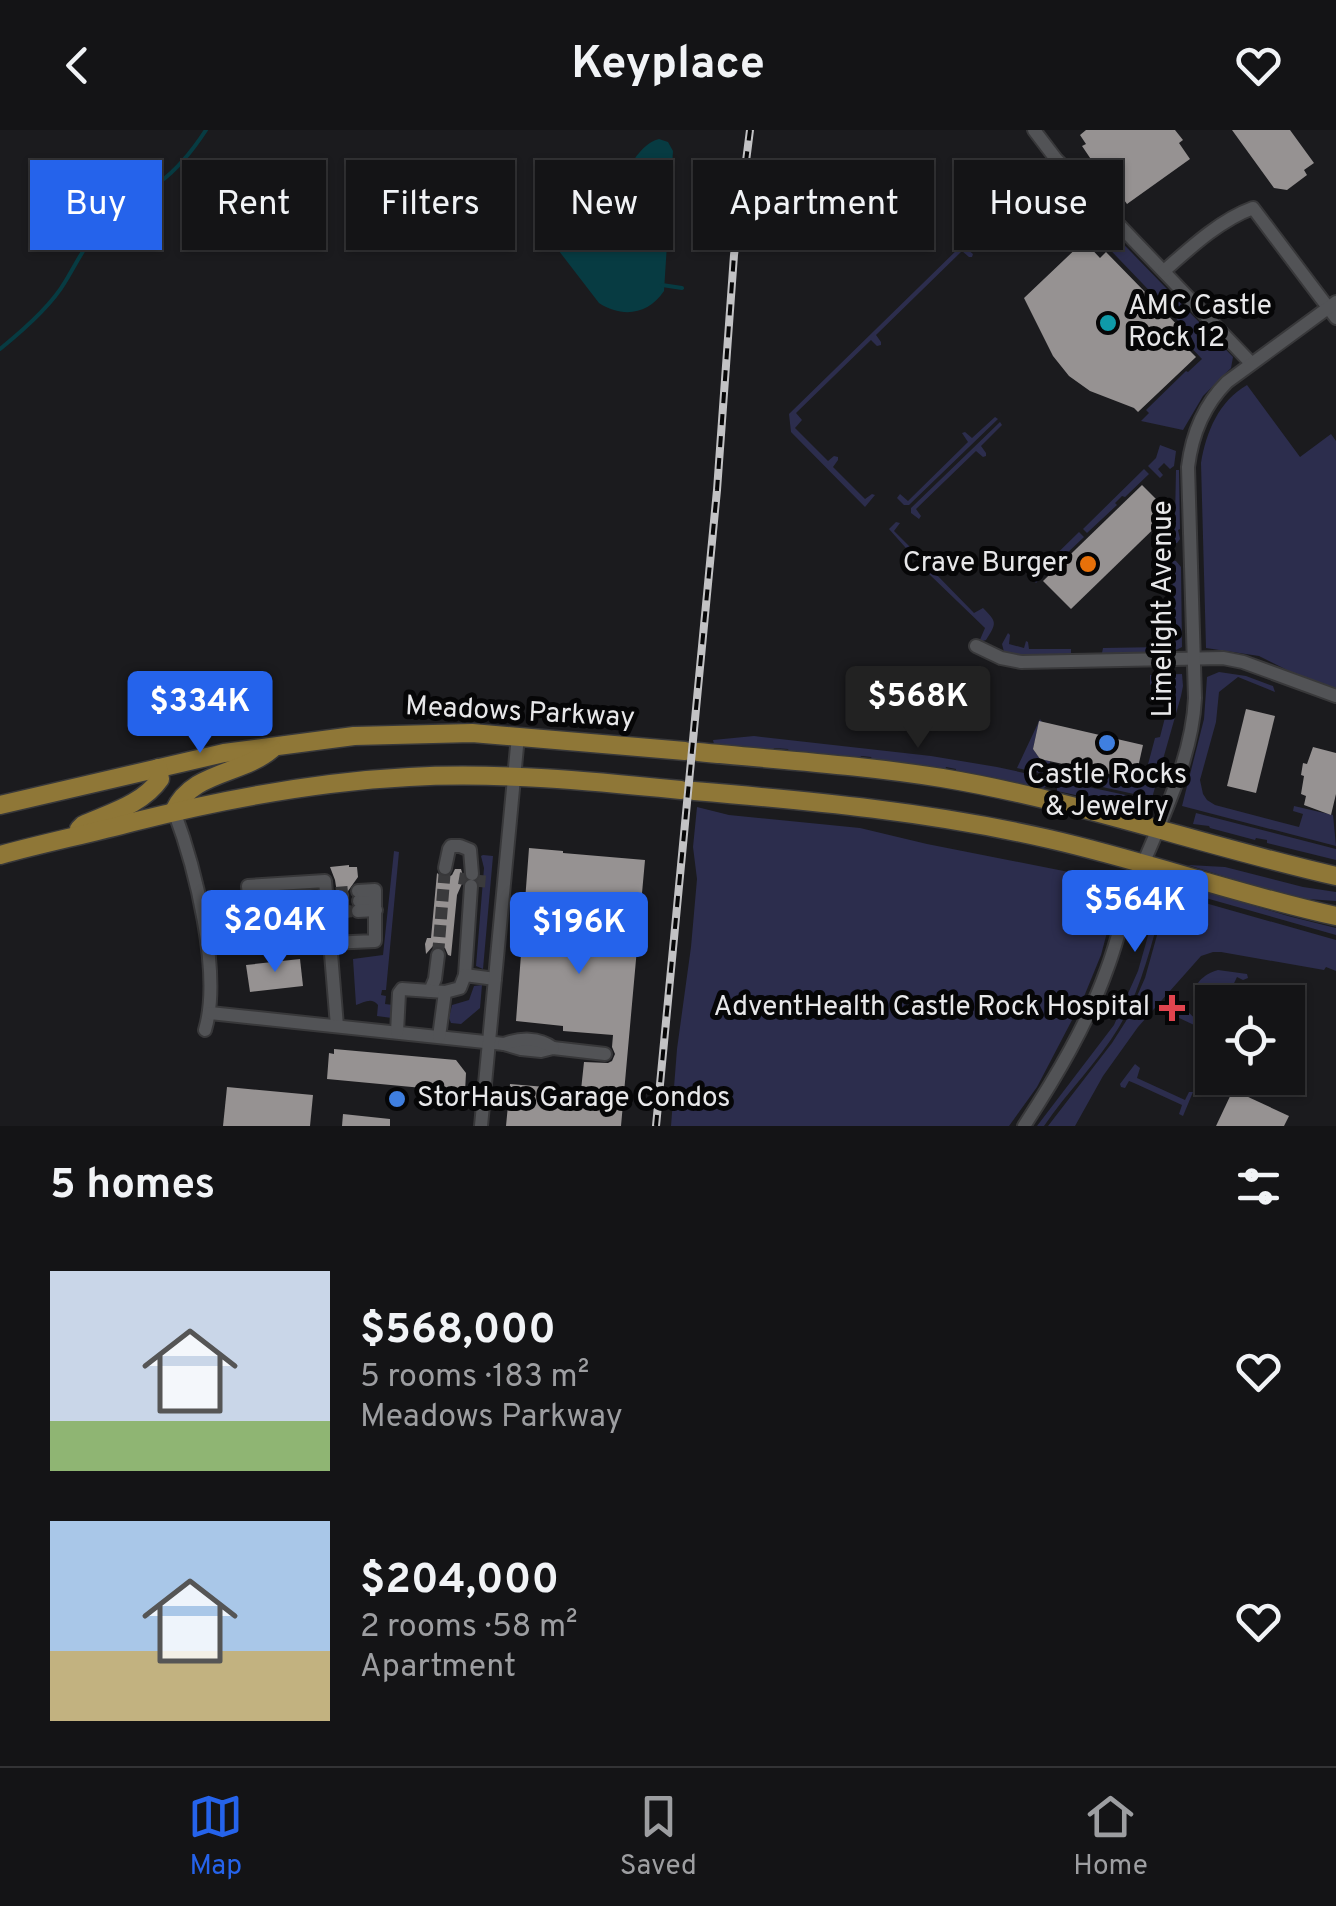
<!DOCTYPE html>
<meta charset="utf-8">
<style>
:root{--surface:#141416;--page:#1d1d1f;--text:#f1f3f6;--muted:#9d9ea1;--line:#333335;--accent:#2563eb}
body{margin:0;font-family:Overpass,sans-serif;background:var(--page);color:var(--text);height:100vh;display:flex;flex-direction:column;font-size:38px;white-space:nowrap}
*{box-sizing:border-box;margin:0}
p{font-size:32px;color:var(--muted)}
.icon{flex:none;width:55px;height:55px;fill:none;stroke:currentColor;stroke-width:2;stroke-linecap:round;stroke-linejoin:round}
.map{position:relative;height:996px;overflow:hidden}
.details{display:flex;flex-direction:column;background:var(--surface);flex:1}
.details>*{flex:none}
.banner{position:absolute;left:30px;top:30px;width:1278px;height:90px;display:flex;gap:20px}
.tools{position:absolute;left:1195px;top:855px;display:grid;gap:20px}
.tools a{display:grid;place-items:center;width:110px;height:110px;border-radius:0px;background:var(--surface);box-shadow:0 2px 8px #0004,0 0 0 2px var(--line);font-size:50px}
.price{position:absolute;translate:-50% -85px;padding:0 22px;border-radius:10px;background:var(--accent);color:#fff;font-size:32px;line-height:65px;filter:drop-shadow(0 2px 5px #0008)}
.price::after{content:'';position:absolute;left:50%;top:60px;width:30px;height:22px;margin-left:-15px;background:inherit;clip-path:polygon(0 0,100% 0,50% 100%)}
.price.active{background:#222;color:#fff}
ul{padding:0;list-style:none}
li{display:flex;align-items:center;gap:30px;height:250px;padding:0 50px}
li span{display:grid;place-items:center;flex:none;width:280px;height:200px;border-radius:0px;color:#555}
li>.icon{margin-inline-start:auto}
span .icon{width:120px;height:120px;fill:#fffc;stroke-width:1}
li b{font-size:42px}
h2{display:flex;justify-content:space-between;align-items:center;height:120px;padding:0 50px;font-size:42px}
.pill{padding:0 35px;border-radius:0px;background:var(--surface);box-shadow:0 2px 8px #0004,0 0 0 2px var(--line);font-size:35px;line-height:90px}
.pill.active{background:var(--accent);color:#fff}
header{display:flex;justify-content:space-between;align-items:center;height:130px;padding:0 50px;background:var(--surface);font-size:45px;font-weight:700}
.dock{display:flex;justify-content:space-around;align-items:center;height:140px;border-top:2px solid var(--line);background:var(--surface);font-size:28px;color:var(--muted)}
.dock a{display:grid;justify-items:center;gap:5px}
.dock .active{color:var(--accent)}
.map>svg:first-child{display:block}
.green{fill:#2c2d4d}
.water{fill:#073b42}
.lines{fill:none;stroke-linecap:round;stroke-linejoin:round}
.stream{stroke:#073b42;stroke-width:4}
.building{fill:#969292}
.minor-tunnel{stroke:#3a3a3c;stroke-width:12;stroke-dasharray:12 6;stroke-linecap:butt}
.minor-casing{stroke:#38383a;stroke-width:16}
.major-casing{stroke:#38383a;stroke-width:21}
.minor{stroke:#525356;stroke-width:12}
.major{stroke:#8f7737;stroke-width:18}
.rail-casing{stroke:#c2c2c4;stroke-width:8}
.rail{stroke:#060607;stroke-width:4;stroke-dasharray:11;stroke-linecap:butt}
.culture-dot{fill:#0f9aa8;stroke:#060607;stroke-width:4}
.food-dot{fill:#e8710a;stroke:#060607;stroke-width:4}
.shop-dot{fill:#3f7fe0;stroke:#060607;stroke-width:4}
.health-dot{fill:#e0444e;stroke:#060607;stroke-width:4}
.labels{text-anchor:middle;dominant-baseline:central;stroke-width:10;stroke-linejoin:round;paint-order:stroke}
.poi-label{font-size:28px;fill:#e7e7e9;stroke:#060607;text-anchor:start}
.street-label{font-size:28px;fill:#e7e7e9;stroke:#060607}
</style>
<header><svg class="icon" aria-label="back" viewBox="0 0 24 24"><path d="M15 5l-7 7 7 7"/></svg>Keyplace<svg class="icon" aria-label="heart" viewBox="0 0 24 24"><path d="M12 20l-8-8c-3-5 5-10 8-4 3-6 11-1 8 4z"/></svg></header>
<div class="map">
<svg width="1336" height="996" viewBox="0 0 1336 996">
<rect width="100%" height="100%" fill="#1b1b1e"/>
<g class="green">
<path d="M1044,31L1054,41V46L1049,51L1041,45L982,102L988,109L983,114L974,105L982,95Z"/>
<path d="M1068,57L1233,227L1231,238L1203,266L1183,300L1141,291L1149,283L1146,280L1186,241L1188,242L1202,229L1184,210L1190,203L1095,104L1077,89L1078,87L1061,66V61Z"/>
<path d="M962,115L973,124L972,127H969L962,121L876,205L881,212V215L877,216L871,210L796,283L802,290L795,298L828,331L834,326L838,327V330L833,337L865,369L872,364L875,365L865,377L791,302L789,284Z"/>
<path d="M1247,255L1300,327L1331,304L1336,311V561L1311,552L1259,526L1206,518L1201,333C1206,302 1219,271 1247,255Z"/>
<path d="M995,287L998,289L909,375H904L897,368L900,364L908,371L968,312L962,303L965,302L972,308Z"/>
<path d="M1000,292L1002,295L981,316L986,323V326L983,327L976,321L916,379L921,386L919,389L911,383V378Z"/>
<path d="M1160,315L1176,321L1174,336L1170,339L1164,333L1158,339L1163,345L1160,348L1148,336L1156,328Z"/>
<path d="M1144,339L1149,344L1125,367L1122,366L1115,373L1117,375L1087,403L1083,399Z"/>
<path d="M1176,340H1179L1180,399L1178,400L1180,409L1177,413L1163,415L1156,409L1164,406L1162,403L1175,389Z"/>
<path d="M896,392L900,393L894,401L927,434L934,428L937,430L931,439L974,483L983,478C997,492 997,493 986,510L979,512L985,498L929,444L889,399Z"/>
<path d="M1079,402L1084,407L1063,427L1061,425L1036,453L1032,448Z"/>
<path d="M1168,430L1176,431L1181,437L1182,517L1172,522L1102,523L1103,518L1163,517L1164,506L1174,505L1172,437L1162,435Z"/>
<path d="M1008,503L1010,505L1009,514L1024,518L1026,511L1028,512L1029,519H1071V524L1028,526L1004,522L1002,514Z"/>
<path d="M1219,542L1246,546L1273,556L1275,562L1238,547L1219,562L1216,592L1200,650L1203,664L1207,670L1215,675L1299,697L1303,684L1293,681L1294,676L1333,685L1336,716L1182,676L1204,589L1207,547Z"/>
<path d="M1182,544L1183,556L1181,566L1152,668L1017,638L1040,589L1042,592H1039L1033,619L1040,629L1050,631V635L1130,652L1146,642L1155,608L1160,607L1169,572L1160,569L1168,563L1160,550L1150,555V545Z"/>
<path d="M754,606L931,626L997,637L1130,666L1128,676L1108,670L1107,672L1057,661V658L1046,656L1044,658L956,642V639L946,637L945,640L872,629L871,627L861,626L860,628L789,621L788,619L774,618L773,620L714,614L713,610Z"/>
<path d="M697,677L729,685L860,698L927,714L1109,750L1112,755L1119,757L1101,825L1083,869L1037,957L1009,996H671L677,919L691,817L697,749L693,717Z"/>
<path d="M1196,683L1336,719V730L1267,713V710L1256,708L1255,710L1210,698L1209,696L1193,694Z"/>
<path d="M394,721L399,722L386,860H382L381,865L386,866L385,874L393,875L392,888L377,886L378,875C372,867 364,872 356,875L353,829L383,825Z"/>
<path d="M483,725L493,726L483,839L476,836L484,738L481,726Z"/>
<path d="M1188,735L1225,737L1303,757L1336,762V771L1293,768Z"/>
<path d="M1182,757L1194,760L1195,758L1288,786L1336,798V805L1188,763Z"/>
<path d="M1176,762L1184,767L1336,810V841L1326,837L1324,840L1221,822H1213L1201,826L1138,897L1103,946L1075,996H1048L1112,913L1126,891L1145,848L1168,766Z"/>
<path d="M1156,779L1161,780C1150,820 1140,861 1119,897C1098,932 1067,962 1044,996H1037L1114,895L1138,841L1153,788L1156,786L1154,784Z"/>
<path d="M1218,840L1247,844L1248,848L1243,850L1237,847L1225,872H1212V880C1208,875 1198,868 1196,861C1195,850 1210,842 1218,840Z"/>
<path d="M482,855L480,878L461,894L451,893L449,888L452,875L469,870L474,856Z"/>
<path d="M1184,878L1212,905V915L1203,911L1207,901L1177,887L1172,895L1166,893L1176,879Z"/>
<path d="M1135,934L1140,938L1137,948L1185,970L1189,962H1193L1183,986L1179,984L1182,975L1134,953L1129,951L1125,958L1121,957L1120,954Z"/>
</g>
<path class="water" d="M659,9L668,12L673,21L664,161C648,185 622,188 599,173L539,95L540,84C564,55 590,70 613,54C631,41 637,15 659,9Z"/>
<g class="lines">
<g class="stream">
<path d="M662,155L682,158"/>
<path d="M0,219C21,202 51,176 65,152C77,132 87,111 104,94C120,77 141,66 160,52C179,38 193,20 206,0"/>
</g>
</g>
<g class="building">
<path d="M1086,0H1175L1183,10L1179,13L1190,29L1127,74L1114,56L1111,59L1082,16L1086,14L1080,5Z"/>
<path d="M1232,0H1290L1314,33L1304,40L1307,45L1287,60L1274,58Z"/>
<path d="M1084,111L1100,128L1106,122L1186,204L1180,211L1196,227L1138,282L1134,278L1090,261L1069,246L1053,226L1024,168Z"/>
<path d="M1142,355L1170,383L1071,479L1043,451Z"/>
<path d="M1246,579L1275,586L1256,663L1227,656Z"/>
<path d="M1039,591L1143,615L1137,642L1127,648L1040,629L1033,619Z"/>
<path d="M1313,617L1336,623V664L1331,685L1304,675L1306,666L1301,664L1304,646L1301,645L1303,633L1307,634Z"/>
<path d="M529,718L563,721V723L645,730L621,996H506L510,954L581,960L584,932L608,933L612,931L615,924L612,917L613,905L563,901V896L516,891Z"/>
<path d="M349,735V737H357L358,747L348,761L350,787L341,788L335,750L330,737Z"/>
<path d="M455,739H461L464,749L457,765L451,826L448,825L445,818L438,815L433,816L426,824L425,814L427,808H431L437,743L442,747L447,748L452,745Z"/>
<path d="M314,762L316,789L263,794L261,766Z"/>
<path d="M300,829L303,856L250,862L246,835Z"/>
<path d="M334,919L456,930L466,943L465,962L327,949L329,923L334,924Z"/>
<path d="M227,957L313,965L310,996H223Z"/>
<path d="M1233,960L1289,986L1284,996H1216Z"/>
<path d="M343,984L390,989V996H342Z"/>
</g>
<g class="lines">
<g class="minor-tunnel">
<path d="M464,755L466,743"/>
<path d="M479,757L480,745"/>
<path d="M336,763L358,761"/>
<path d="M287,764L289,792"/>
<path d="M337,772L359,771"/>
<path d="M340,782L358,781"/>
<path d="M438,825L445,738"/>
</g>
<defs>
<g id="minor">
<path d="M1034,0L1056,29L1251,233"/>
<path d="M1164,141C1190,118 1220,90 1253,78L1336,188"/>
<path d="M976,516L1001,528L1021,532L1223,528L1243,532L1336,566"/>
<path d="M174,681C195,737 222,843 205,900"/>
<path d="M445,738L449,719L451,716H460L470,720L472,744"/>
<path d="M359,771L375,769"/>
<path d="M358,781L376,780"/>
<path d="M254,807L248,756L325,751L337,896"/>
<path d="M208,811L329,800"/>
<path d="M330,813L375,811V760L358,761"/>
<path d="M465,845L471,756"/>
<path d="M430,861L435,849L438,825"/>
<path d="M210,883L504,914L521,919L541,921L553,918L605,924"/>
<path d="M397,902L399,863L402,859L445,862"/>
<path d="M439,907L445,862L460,858L465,845L495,849"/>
<path d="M504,914C520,908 539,907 553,918"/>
<path d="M481,996L518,606"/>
<path d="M1024,996C1056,947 1087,895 1107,839C1117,813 1123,784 1133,758C1157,698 1192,633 1195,568L1188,337C1192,304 1203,276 1227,252L1336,172"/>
</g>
<g id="major">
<path d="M698,622C779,630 861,635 942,648C1075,670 1204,716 1336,746"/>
<path d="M694,661C813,671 932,682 1049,709C1146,731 1239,765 1336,786"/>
<path d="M0,675L224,623L354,606L472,603L685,621"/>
<path d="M174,681C192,641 242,645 272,619"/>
<path d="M79,699L83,695C110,683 143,674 160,649L158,638"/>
<path d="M0,725C44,713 88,704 133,692C224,669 314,652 409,647C500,642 591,651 681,660"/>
</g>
</defs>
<use href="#minor" class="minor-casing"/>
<use href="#major" class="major-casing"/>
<use href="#minor" class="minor"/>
<use href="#major" class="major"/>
<defs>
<path id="rail" d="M656,996L717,360L734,125L750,0"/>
</defs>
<use href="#rail" class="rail-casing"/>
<use href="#rail" class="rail"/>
</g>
<circle class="culture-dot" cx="1108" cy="193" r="10"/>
<circle class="food-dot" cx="1088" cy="434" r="10"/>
<g class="shop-dot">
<circle cx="1107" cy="613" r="10"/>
<circle cx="397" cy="969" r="10"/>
</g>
<path class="health-dot" d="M1167 863h10v10h10v10h-10v10h-10v-10h-10v-10h10z"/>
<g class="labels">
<g class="poi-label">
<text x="1128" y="177">AMC Castle<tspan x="1128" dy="32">Rock 12</tspan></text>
<text x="1068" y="434" text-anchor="end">Crave Burger</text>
<text x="1107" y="646" text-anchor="middle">Castle Rocks<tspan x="1107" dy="32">&amp; Jewelry</tspan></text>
<text x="1150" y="878" text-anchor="end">AdventHealth Castle Rock Hospital</text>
<text x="417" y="969">StorHaus Garage Condos</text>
</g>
<g class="street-label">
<text transform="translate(1164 479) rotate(-90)">Limelight Avenue</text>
<text transform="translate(520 583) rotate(3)">Meadows Parkway</text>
</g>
</g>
</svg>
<div class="tools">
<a><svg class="icon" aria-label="locate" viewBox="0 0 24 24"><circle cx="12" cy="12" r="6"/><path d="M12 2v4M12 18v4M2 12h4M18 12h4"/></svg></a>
</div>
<b class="price active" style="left:918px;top:621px">$568K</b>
<b class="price" style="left:200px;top:626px">$334K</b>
<b class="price" style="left:1135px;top:825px">$564K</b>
<b class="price" style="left:275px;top:845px">$204K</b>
<b class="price" style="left:579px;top:847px">$196K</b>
<div class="banner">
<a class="pill active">Buy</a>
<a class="pill">Rent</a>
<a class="pill">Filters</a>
<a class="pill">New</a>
<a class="pill">Apartment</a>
<a class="pill">House</a>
</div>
</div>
<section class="details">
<h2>5 homes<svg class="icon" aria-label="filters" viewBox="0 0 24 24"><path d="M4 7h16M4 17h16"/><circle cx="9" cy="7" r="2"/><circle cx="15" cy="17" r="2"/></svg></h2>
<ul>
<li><span style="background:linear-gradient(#c9d6e8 75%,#8fb573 0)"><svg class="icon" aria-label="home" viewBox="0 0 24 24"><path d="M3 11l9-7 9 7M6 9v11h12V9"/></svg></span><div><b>$568,000</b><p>5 rooms · 183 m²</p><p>Meadows Parkway</p></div><svg class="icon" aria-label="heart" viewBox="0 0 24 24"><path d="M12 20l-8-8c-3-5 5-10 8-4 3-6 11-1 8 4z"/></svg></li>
<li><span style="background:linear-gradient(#a9c7e8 65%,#c2b280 0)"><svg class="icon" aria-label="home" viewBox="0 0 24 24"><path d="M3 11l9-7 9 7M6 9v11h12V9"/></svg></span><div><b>$204,000</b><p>2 rooms · 58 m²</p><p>Apartment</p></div><svg class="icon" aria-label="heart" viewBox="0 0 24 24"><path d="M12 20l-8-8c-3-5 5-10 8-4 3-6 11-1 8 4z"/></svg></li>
</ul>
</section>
<nav class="dock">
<a class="active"><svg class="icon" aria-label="map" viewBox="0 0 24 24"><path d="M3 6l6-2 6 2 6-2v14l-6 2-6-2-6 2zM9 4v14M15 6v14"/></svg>Map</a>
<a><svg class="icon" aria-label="saved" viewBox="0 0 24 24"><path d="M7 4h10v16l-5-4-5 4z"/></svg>Saved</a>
<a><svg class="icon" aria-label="home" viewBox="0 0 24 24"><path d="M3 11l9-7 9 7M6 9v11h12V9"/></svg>Home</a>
</nav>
